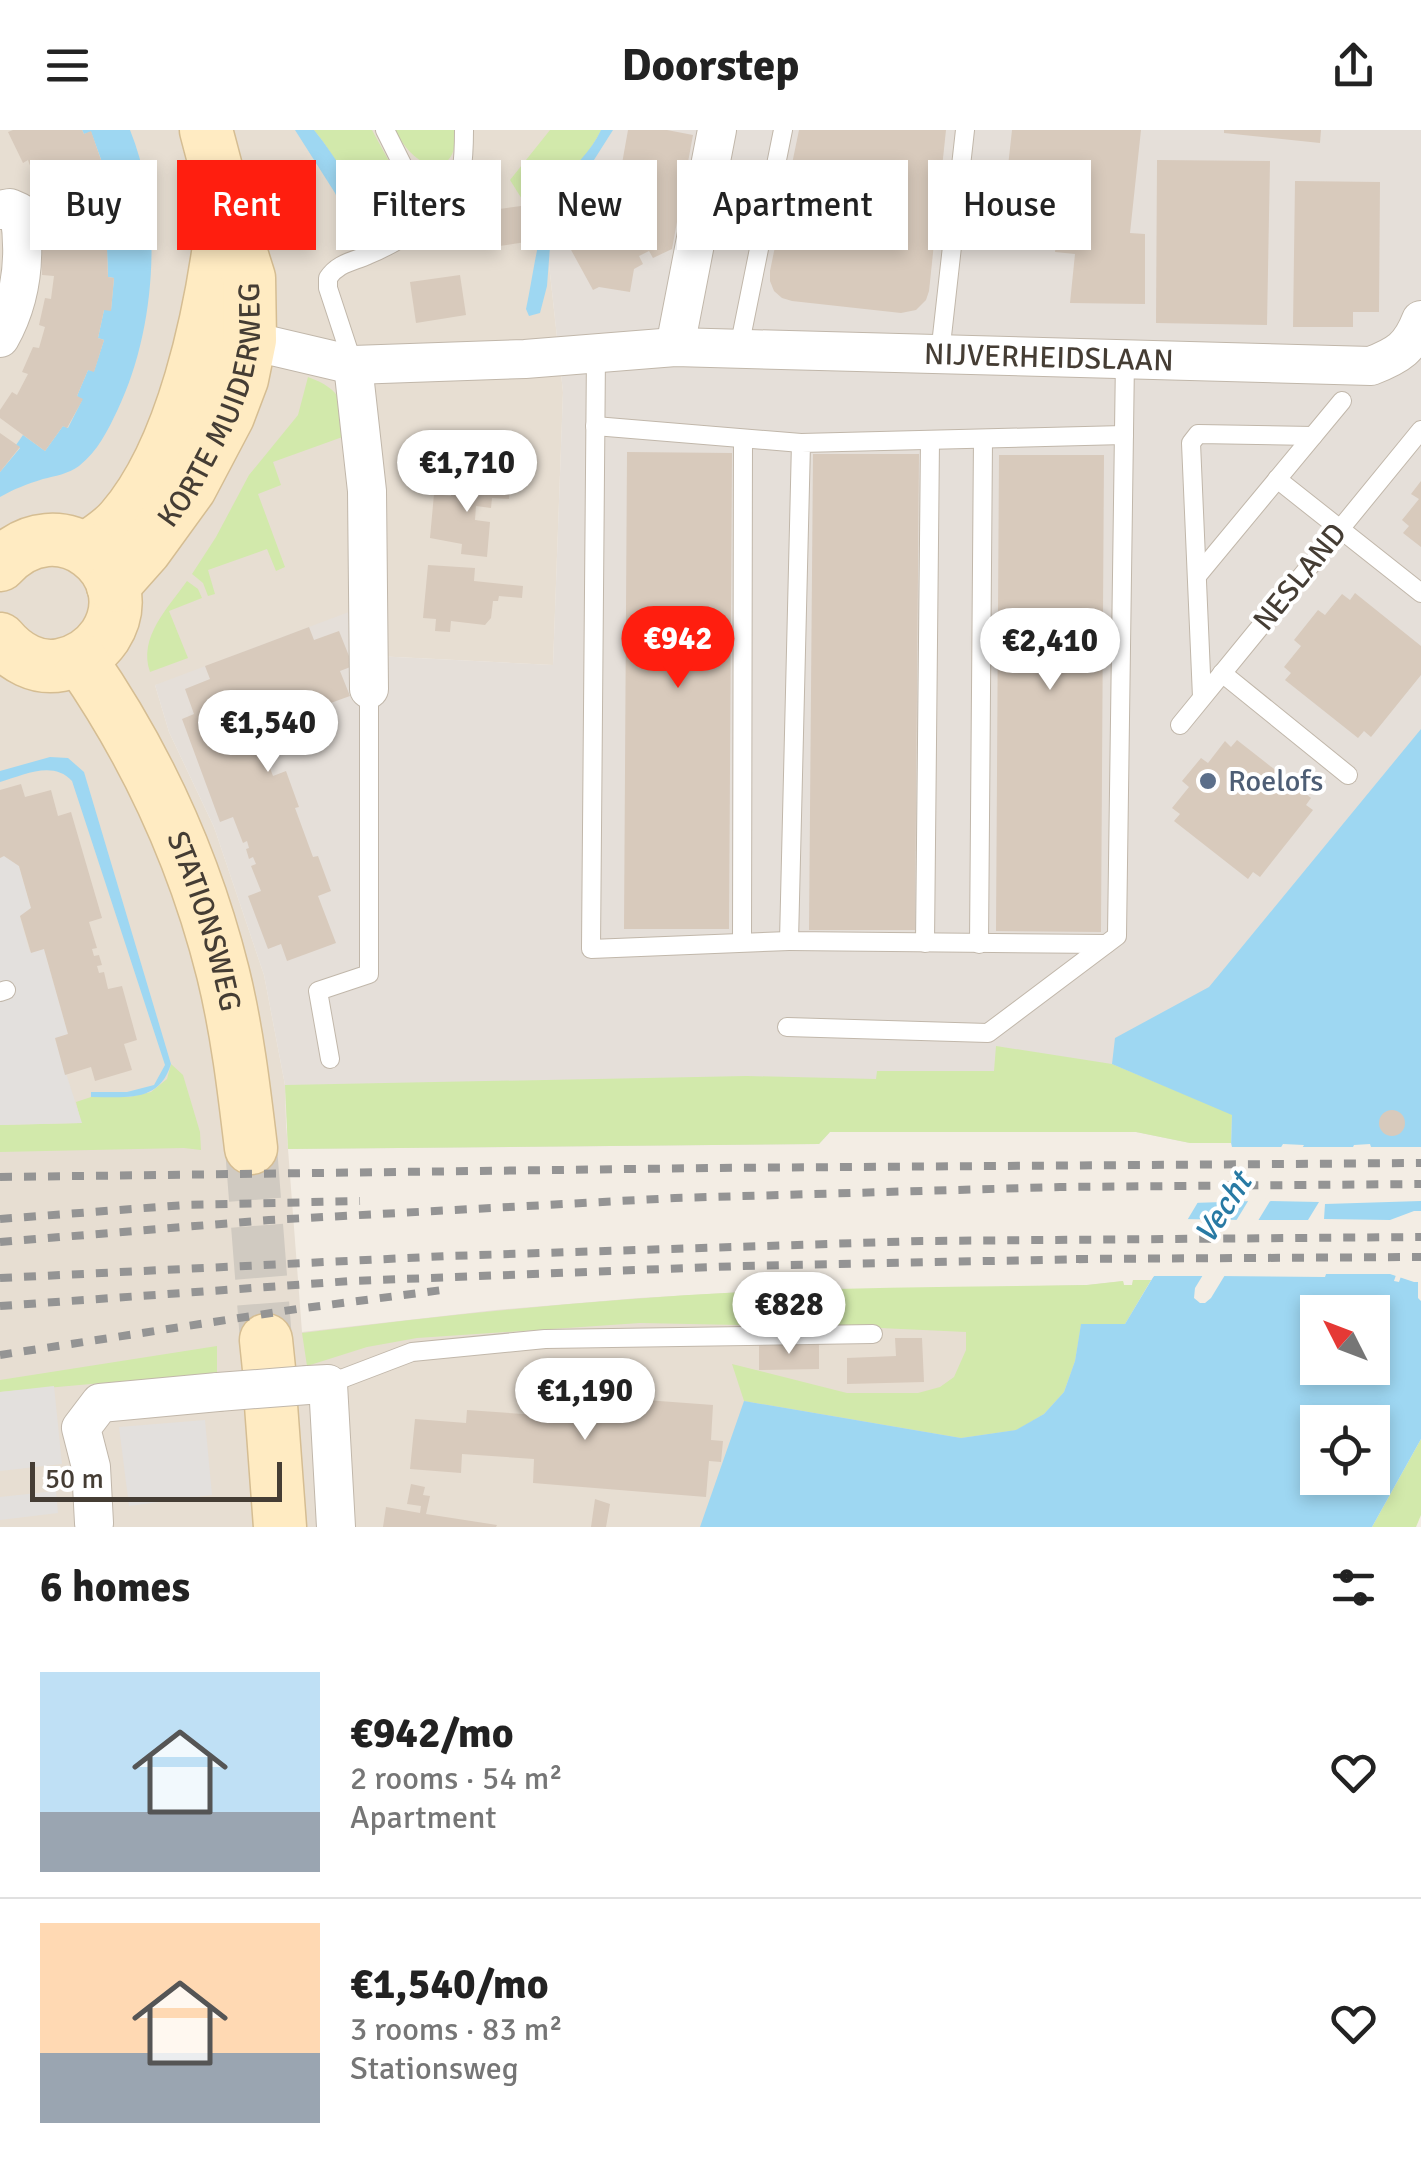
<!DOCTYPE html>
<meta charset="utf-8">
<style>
:root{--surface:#fff;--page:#f2f2f2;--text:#222;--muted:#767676;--line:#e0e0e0;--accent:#ff1e0f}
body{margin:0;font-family:Signika,sans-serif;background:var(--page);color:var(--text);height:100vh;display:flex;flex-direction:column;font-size:38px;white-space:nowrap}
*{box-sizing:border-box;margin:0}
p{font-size:32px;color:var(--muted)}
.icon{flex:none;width:55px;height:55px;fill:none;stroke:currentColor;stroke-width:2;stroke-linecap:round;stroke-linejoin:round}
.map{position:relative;height:1397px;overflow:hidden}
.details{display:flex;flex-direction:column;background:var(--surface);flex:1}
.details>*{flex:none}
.top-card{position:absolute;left:30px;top:30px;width:1362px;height:90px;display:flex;gap:20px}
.needle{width:65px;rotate:312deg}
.controls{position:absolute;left:1300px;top:1165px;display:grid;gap:20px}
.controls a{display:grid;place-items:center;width:90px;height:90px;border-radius:0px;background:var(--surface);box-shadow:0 5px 15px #0003;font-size:50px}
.scale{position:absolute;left:30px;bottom:25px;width:252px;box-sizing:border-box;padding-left:10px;border:5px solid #453d34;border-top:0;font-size:28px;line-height:35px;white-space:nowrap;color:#453d34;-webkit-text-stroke:8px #fff;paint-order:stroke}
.price{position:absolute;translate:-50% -85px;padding:0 22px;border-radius:35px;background:#fff;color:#222;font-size:32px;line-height:65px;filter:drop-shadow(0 2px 5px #0008)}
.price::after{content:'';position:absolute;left:50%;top:60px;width:30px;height:22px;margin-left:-15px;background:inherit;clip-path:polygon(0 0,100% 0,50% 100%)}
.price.active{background:var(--accent);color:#fff}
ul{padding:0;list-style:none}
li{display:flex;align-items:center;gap:30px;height:250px;padding:0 40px}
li+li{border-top:2px solid var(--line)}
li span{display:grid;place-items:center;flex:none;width:280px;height:200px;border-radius:0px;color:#555}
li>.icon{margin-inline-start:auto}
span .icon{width:120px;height:120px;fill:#fffc;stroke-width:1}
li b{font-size:42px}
h2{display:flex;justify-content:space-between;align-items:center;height:120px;padding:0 40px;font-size:42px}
.tag{padding:0 35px;border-radius:0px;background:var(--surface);box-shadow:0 5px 15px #0003;font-size:35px;line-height:90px}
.tag.active{background:var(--accent);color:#fff}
header{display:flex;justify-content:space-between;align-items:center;height:130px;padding:0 40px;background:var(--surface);font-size:45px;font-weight:700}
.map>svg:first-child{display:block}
.residential{fill:#e7ded2}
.industrial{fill:#e5dfd9}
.green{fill:#d2e9ab}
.parking{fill:#e3e0dd}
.water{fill:#9ed7f2;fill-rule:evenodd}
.pier{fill:#f3ede4}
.building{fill:#d8cabc}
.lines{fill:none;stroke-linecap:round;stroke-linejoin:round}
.secondary-tunnel{stroke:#d0cac1;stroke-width:52;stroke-dasharray:52 26;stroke-linecap:butt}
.lane-casing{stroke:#c1b7aa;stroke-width:20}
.street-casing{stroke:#c1b7aa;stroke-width:40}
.secondary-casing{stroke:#d5bd92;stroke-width:55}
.lane{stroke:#fff;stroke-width:18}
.street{stroke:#fff;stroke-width:38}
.secondary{stroke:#ffebc2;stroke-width:52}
.rail{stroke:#949494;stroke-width:8;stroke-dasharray:12 12;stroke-linecap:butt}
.street-bridge-casing{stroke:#c1b7aa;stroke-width:40;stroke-linecap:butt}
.street-bridge{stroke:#fff;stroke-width:38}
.service-dot{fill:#5c6f8a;stroke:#fff;stroke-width:4}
.labels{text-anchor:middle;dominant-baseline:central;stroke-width:8;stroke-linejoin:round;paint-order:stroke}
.street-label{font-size:30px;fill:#453d34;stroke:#fff}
.service-label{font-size:30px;fill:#4e5e75;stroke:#fff;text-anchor:start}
.water-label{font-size:32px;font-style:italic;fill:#287aa4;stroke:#fff}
</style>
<header><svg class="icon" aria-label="menu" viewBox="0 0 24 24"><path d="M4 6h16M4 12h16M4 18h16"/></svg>Doorstep<svg class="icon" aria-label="share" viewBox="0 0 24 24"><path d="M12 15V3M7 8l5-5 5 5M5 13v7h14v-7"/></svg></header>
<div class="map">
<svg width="1421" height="1397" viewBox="0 0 1421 1397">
<rect width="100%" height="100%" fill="#f3ede4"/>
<path class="residential" d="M0,0H607L546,107L563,262L553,535L356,525L155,555L169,602L214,697L264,845L285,955L286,993L302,1202L496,1180L639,1168L744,1162L1087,1155L1123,1151L1124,1155H1132L1133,1150H1151L1125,1194L1106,1397H0Z"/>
<path class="industrial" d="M607,0H1421V784L1232,984L1231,1013H1190L1136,1002H830L819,1014L288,1019L285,955L264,845L214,697L169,602L155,555L354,480L356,525L553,535L563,262L546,107Z"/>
<g class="green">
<path d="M314,0H372L391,35L394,55L391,95L373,110L362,114L361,110L364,108C351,62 345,38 314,0Z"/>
<path d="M394,0H454C459,21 447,45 423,32C411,26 401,11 394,0Z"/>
<path d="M550,0H601C583,38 550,55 542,101L510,50Z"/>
<path d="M308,247C343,260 342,272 348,305L273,332L281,355L258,364L285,437L276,441L267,419L208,440L215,464L208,466L203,453L192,444L216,407L249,345L298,285Z"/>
<path d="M187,451L198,459L202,468L169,481L188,528L150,542C138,507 168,478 187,451Z"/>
<path d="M996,916L1112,934L1232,984L1231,1013H1190L1136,1002H830L819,1014L288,1019L285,955L747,946L876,949L877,941H994Z"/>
<path d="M171,934L183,945L200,1002L201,1020L184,1018L0,1022V995L81,993L76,972L91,967H129L151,962L167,949Z"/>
<path d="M1133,1150H1151L1125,1194L1081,1195L1075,1231L1064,1262L1044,1284L1017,1300L961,1308L744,1271L732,1234L847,1263H918L940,1257L954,1247L966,1220V1202L880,1198L640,1193L417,1208L367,1217L307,1236L302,1203C449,1185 596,1169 743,1162C858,1157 972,1157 1087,1155L1123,1151L1124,1155H1132Z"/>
<path d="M217,1216V1243L0,1262V1250Z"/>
<path d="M1421,1309V1385L1416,1397H1372Z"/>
</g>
<g class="parking">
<path d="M4,726L19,736L31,778L20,787L30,822L44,819L68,904L55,909L82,993L0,995V728Z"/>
<path d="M54,1256L62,1334L0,1341V1262Z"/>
<path d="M205,1290L212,1365L129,1376L119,1297Z"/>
<path d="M56,1361L58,1383L0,1390V1367Z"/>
</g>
<g class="water">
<path d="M82,0H130C164,83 156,199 118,279C108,300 98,321 79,336C68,344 55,346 43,349C27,354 14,359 0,367V342L20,318L16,315L23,305L45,321L63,296L68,298L82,270L77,266L88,240L94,241L104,210L98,208L104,180H111L114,148L108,147L106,92L114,90L109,59L101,60L95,35L102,32L91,2L84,4Z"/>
<path d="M295,0H314C338,30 363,68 364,108L361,110L355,106L335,63Z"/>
<path d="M601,0H613L559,85L551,104L547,156L540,183L529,186L526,179C534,143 539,87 559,57C572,37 591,22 601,0Z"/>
<path d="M1421,599V1087L1401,1130L1394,1151L1399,1152L1406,1132H1418V1168L1421,1171V1309L1372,1397H700L744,1271L961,1308L1016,1300L1044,1284L1064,1262L1075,1231L1081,1194H1125L1231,1017L1232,985L1112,934L1115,908L1209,857ZM1283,1014L1304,1015L1211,1168L1205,1173H1200L1194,1168L1195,1158ZM1318,1182H1372V1238H1318ZM1318,1292H1372V1348H1318Z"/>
<path d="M50,627L68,628L84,642L171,934C159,973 126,967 91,967V962H127L154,955L165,935L72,651C53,630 24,645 0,652V641Z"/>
</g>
<g class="pier">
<path d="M1226,1013H1231L1232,1017H1353L1354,1015L1370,1014L1371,1017H1421V1071L1325,1074L1324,1089L1390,1090L1414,1081H1421V1099L1408,1127L1421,1128V1152H1414L1390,1144H1326L1325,1147L1219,1146L1253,1090H1308L1319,1072L1264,1071L1296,1019H1286L1254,1071L1192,1073Z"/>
<path d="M1182,1089L1242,1090L1209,1146H1154L1151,1150H1145Z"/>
</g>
<g class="building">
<path d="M13,0H82L84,4L91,1L102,33L95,35L101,60L109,58L114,91L106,92L108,147L114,148L111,181L104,180L98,208L104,210L94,242L88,240L77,266L83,269L67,298L63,296L45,321L0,288V280L12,262L17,265L28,244L22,242L33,217L39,218L45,197L39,195L45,168L51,169L54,146L42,145L41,105L38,89H44L42,75L36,77L30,52L35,50L28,30L23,33L8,2Z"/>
<path d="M628,0H667L693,5L672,119L653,128L649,121L639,126L643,134L634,139L630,162L599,157L593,160L559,98L622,66L618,56Z"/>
<path d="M799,0H946L929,161L926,170L916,180L901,183L792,171L782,168L774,161L770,151V141Z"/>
<path d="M1012,0H1141L1130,103L1145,104V174L1070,173L1075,124L1055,122L1058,97L1002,91Z"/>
<path d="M1224,0H1321L1320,13L1224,3Z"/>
<path d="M1157,30L1270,31L1267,195L1156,193Z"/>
<path d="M1295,51L1380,52L1379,182H1353V197H1293Z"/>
<path d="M521,76L526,112L486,118L484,98H488L486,81Z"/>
<path d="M460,145L466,185L416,193L410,152Z"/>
<path d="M0,303L20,317L0,342Z"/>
<path d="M627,322L732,323L729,799H624Z"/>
<path d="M813,324H919L915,800H809Z"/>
<path d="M999,325H1104L1101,802L996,801Z"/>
<path d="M470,346L510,350L509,369L492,368L491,378L476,376L475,390L490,392L487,427L461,424L462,414L430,408L434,364L451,366V362L468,364Z"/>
<path d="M1421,351V417L1403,403L1409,396L1402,390L1419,369L1411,364Z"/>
<path d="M428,435L475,438L474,451L523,456L522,468L499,466L498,471H493L491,488L485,495L451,491L450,502L435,501L436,489L423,488Z"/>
<path d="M1355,463L1421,516V545L1371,607L1364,601L1358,608L1285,550L1291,543L1284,537L1301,516L1294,510L1318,480L1325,485L1342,464L1350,470Z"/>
<path d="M309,497L314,510L339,501L353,536L340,541L350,566L314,579L309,566L268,582L270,590L265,601L257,604L273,646L286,641L299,677L295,678L313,727L318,726L331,761L318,766L336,813L287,831L281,814L268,819L248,766L261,761L251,736L256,734L253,727L249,729L246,719L249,718L247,711L243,713L233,687L220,692L182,589L194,584L185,559L210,549L205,536Z"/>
<path d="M1237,610L1311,668L1306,675L1313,680L1260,747L1253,742L1248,749L1174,691L1180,684L1172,678L1189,657L1182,651L1201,628L1208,633L1225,611L1231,617Z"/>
<path d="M21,654L25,667L51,660L58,686L71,682L102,788L89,792L97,818L92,819L94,826L99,825L102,835L97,836L99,843L104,842L108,859L122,856L137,910L124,914L132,940L95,951L91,937L65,945L55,908L68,904L44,819L31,823L20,786L31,778L19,736L4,726L0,728V660Z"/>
<circle cx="1392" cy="993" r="13"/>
<path d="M895,1208H922L924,1252L847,1254V1228L896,1226Z"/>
<path d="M819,1214V1239L759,1240V1215Z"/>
<path d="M538,1262L713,1275L711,1310L723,1311L721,1332L709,1331L706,1367L533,1353L534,1329L462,1324L461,1343L410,1339L415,1289L466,1293L467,1280L537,1285Z"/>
<path d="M411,1354L425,1357L423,1365L430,1366L426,1384L497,1395L496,1397H383L386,1377L420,1383L421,1376L407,1374Z"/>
<path d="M595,1369L610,1374L606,1397H591Z"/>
</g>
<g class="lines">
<path class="secondary-tunnel" d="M251,1018L266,1210"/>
<defs>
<g id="lane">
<path d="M385,0L415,60L423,94"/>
<path d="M739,218L783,0"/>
<path d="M596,223L591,819L789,811"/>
<path d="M940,224L965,0"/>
<path d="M353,234L328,158V148C338,133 352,132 368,125C388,117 441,87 453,69C463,54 464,18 464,0"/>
<path d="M595,296L801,313"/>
<path d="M1277,349L1421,463"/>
<path d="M1197,446L1342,271"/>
<path d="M1222,543L1348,645"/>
<path d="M1202,567L1191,313L1198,304L1313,306"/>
<path d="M1180,595L1421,300"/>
<path d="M742,812L743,309"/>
<path d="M925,813L930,310"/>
<path d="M979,814L983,309"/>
<path d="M1106,814L789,811L801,313L1124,305"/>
<path d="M0,862L6,860"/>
<path d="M787,897L988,903L1117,806L1125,229"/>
<path d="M330,929L318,861L369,844V559"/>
<path d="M328,1254L412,1222L545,1209L873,1204"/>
</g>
<g id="street">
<path d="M0,80L10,78L19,82C26,125 22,169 0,208"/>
<path id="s1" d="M225,205L353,235L525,229L675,217L1371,236C1399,225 1410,218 1421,190"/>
<path d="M675,217L717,0"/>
<path d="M353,235L367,361L369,559"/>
<path d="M308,1255L328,1254L336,1397"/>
<path d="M94,1393L91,1337L81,1298L100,1273L218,1262"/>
</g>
<g id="secondary">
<path d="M86,419C98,410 112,402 122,390C183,320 211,184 222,94"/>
<path d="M0,435C58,371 146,442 105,506C94,522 80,531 61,535C37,540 15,527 0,509"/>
<path id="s2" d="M113,456L145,420L190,358L228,286L242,249L250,210L249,148L225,72L206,0"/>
<path id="s3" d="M80,529C146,624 195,731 223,843C237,900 244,959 251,1018"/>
<path d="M266,1210L269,1239"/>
<path d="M271,1275L280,1397"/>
</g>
</defs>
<use href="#lane" class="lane-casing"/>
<use href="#street" class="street-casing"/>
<use href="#secondary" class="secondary-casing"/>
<use href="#lane" class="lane"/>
<use href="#street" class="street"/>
<use href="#secondary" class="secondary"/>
<g class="rail">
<path d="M0,1047L713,1038L1421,1033"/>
<path d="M0,1089L185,1075L360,1071"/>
<path d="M0,1112L269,1090L675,1068L1060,1057L1421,1054"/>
<path d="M1076,1129L1421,1127"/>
<path d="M0,1148L448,1126L922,1111L1421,1107"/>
<path d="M0,1176L351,1151L741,1136L1088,1129"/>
<path d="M0,1225L297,1179L442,1160"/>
</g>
<defs>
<path id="street-bridge" d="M218,1262L308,1255"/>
</defs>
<use href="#street-bridge" class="street-bridge-casing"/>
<use href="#street-bridge" class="street-bridge"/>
</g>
<circle class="service-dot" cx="1208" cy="651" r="10"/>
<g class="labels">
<g class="street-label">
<text stroke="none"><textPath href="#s1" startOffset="828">NIJVERHEIDSLAAN</textPath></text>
<text stroke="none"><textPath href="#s2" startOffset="212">KORTE MUIDERWEG</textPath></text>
<text transform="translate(1300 447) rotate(-51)">NESLAND</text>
<text stroke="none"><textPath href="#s3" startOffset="292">STATIONSWEG</textPath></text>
</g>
<g class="service-label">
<text x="1228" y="651">Roelofs</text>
</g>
<g class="water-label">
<text transform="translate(1223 1078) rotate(-57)">Vecht</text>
</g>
</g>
</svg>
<div class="controls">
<a><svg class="needle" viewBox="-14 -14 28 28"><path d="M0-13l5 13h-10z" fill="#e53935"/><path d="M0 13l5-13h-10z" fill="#767676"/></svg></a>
<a><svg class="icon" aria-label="locate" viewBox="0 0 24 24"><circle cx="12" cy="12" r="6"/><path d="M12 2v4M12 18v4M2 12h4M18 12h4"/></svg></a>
</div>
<div class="scale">50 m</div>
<b class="price" style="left:467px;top:385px">€1,710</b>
<b class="price active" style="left:678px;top:561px">€942</b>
<b class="price" style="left:1050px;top:563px">€2,410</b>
<b class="price" style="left:268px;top:645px">€1,540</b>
<b class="price" style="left:789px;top:1227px">€828</b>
<b class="price" style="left:585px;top:1313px">€1,190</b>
<div class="top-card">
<a class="tag">Buy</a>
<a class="tag active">Rent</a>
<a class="tag">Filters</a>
<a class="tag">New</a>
<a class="tag">Apartment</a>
<a class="tag">House</a>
</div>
</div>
<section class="details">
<h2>6 homes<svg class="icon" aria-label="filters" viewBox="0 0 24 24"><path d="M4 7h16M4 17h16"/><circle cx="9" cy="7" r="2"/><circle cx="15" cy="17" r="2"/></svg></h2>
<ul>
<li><span style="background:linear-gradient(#bfe0f5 70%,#9aa5b1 0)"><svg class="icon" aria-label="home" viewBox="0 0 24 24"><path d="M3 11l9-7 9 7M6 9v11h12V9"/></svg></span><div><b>€942/mo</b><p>2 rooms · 54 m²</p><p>Apartment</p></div><svg class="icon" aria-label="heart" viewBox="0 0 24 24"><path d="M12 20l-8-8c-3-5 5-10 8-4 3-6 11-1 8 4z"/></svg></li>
<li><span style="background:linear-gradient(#ffd9b3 65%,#9aa5b1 0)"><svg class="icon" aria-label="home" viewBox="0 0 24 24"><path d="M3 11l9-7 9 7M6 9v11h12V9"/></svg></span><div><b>€1,540/mo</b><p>3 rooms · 83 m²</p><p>Stationsweg</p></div><svg class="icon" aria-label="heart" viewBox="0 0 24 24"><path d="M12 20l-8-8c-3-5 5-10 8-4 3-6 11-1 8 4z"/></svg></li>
</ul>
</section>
